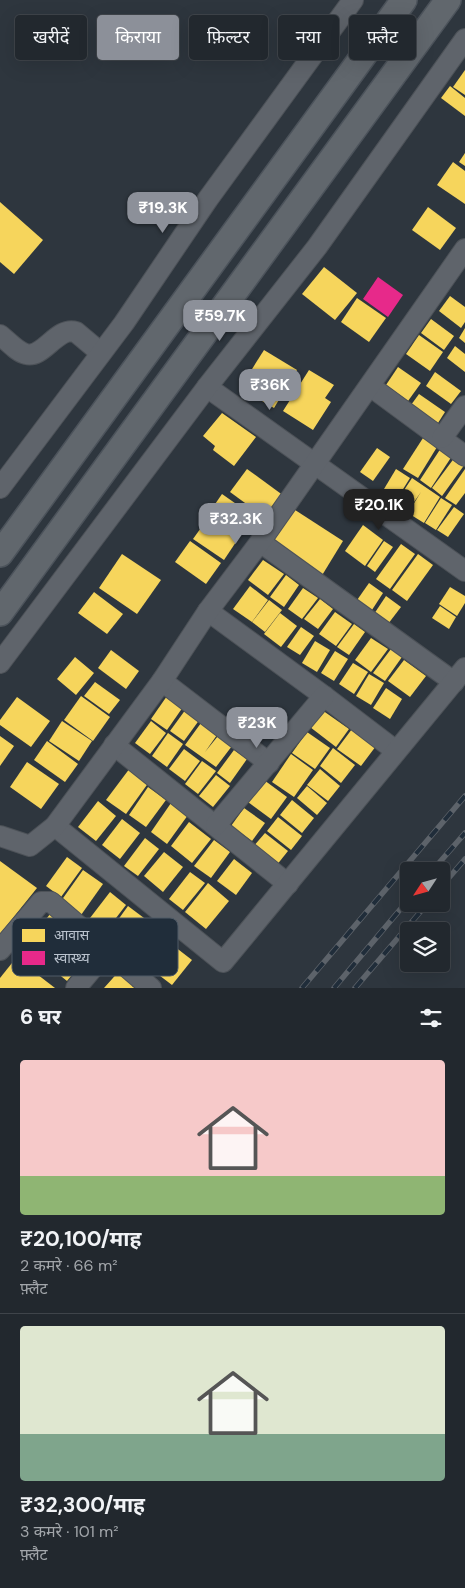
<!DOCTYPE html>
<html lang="hi">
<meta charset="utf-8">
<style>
:root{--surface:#22282e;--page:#2a3036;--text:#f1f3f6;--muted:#a2a6aa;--line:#3f444a;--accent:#8c9099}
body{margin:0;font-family:"DM Sans","Noto Sans Devanagari",sans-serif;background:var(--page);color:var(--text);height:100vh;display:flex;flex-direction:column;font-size:19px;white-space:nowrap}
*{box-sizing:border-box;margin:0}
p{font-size:16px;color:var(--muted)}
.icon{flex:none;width:28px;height:28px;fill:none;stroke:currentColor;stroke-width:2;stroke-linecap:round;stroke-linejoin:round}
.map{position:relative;height:988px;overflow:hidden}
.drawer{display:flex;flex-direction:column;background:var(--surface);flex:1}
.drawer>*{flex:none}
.hud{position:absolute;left:15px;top:15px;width:435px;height:45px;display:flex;gap:10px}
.needle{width:32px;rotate:234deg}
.buttons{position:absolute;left:400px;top:862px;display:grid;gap:10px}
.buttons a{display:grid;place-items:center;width:50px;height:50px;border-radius:5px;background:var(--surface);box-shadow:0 5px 20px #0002,0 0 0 1px var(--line);font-size:25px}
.price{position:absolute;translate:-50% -42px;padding:0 11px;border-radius:10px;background:var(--accent);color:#fff;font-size:16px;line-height:32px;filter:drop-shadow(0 1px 2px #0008)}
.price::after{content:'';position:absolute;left:50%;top:30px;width:15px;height:11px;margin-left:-8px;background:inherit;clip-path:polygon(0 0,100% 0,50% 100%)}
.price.selected{background:#222;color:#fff}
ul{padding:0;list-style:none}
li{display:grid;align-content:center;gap:10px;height:265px;padding:0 20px}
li+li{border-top:1px solid var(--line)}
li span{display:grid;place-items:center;height:155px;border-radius:5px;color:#555}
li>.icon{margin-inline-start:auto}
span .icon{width:90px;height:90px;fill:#fffc;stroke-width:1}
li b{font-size:21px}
h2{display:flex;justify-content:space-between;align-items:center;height:60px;padding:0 20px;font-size:21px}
.tag{padding:0 18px;border-radius:5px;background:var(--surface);box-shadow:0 5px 20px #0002,0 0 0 1px var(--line);font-size:18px;line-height:45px}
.tag.selected{background:var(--accent);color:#fff}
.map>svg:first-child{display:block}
.homes{fill:#f6d55c}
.health{fill:#e7298a}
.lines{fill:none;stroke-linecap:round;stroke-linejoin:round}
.minor-casing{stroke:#4d5258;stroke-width:22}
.major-casing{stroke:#4c535b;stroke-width:28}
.minor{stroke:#5f646b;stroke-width:20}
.major{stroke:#61676d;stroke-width:25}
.rail-casing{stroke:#5d636a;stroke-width:5.5}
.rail{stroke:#202d3a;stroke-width:4;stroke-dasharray:11;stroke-linecap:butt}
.key{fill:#202d3a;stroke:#4e5a66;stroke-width:1}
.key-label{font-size:14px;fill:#bac3ce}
</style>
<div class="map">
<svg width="465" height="988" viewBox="0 0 465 988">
<rect width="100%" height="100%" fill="#2e363e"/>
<g class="homes">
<path d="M465,70V95L453,87Z"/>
<path d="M450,86L465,98V116L441,98Z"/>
<path d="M465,153V166L459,162Z"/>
<path d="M453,162L465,171V204L437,185Z"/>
<path d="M0,202L43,240L14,274L0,262Z"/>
<path d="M428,207L456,228L440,250L412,230Z"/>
<path d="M324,267L357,293L335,320L302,294Z"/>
<path d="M450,296L465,307V322L461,328L439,311Z"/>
<path d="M357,298L386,318L369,342L341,322Z"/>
<path d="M431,319L454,336L444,350L421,333Z"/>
<path d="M465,328V343L459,338Z"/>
<path d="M419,335L443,352L430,371L406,354Z"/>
<path d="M455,346L465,354V372L447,358Z"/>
<path d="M264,350L297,370L274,408L240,388Z"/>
<path d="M398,367L421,383L408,401L386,385Z"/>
<path d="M309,370L334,385L325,398L331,402L313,430L283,411Z"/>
<path d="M435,372L461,391L451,404L426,386Z"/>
<path d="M419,394L445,412L438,423L411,405Z"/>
<path d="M222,413L256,437L234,466L213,450L215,446L203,436Z"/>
<path d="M423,438L437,447L418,478L403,469Z"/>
<path d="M377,448L390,457L373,481L360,472Z"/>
<path d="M441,448L452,456L431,488L420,480Z"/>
<path d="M455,457L465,464L442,496L432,488Z"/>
<path d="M247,469L284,496L267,519L230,492Z"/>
<path d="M396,469L410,478L395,502L381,494Z"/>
<path d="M465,469V493L456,505L445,498Z"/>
<path d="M412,478L440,497L424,523L408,513L421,492L407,512L395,504Z"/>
<path d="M222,494L252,515L240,533L209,513Z"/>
<path d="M441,498L452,505L436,530L425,523Z"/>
<path d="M454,507L464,514L448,537L437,530Z"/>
<path d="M292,508L343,541L321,577L269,544Z"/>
<path d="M208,518L238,539L224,560L193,539Z"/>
<path d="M363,525L383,540L365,566L345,551Z"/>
<path d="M190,541L221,563L206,584L175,562Z"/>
<path d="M384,541L393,547L375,572L367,566Z"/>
<path d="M401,544L415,554L390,589L376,579Z"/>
<path d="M122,554L161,580L137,614L99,588Z"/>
<path d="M418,554L433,565L407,601L392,590Z"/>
<path d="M263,560L284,574L268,595L248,580Z"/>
<path d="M286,575L299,585L284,607L270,597Z"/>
<path d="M369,583L383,593L370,613L355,603Z"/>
<path d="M250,586L268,600L252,622L233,609Z"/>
<path d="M450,587L465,596V603L457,616L439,604Z"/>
<path d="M303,588L318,598L302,619L288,609Z"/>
<path d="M94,592L123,614L107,634L78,613Z"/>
<path d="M386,596L401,607L388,624L374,614Z"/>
<path d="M320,599L333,609L318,629L304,619Z"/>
<path d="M269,600L282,610L265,632L252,622Z"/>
<path d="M440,606L456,617L449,629L432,618Z"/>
<path d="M335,612L352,624L336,646L319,634Z"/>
<path d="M280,613L297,626L281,647L264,634Z"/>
<path d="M354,624L365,632L349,655L337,647Z"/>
<path d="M301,627L314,636L300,655L287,647Z"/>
<path d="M371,638L388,649L371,672L355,660Z"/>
<path d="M315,641L330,650L317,672L302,663Z"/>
<path d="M391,649L402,657L385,681L373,673Z"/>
<path d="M111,650L139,671L126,689L98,668Z"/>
<path d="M335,651L348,659L334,681L321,673Z"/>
<path d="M75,657L94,673L76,695L57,679Z"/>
<path d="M404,660L426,676L410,697L388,681Z"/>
<path d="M353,663L368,672L354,694L339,684Z"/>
<path d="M369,674L384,683L371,705L356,696Z"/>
<path d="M95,682L120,700L109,714L84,696Z"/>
<path d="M386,688L402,699L390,719L373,708Z"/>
<path d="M81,696L110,717L93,741L64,720Z"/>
<path d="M167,696L183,707L167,730L151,719Z"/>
<path d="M17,697L50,721L31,747L0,725V720Z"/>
<path d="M186,709L200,719L184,741L170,731Z"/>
<path d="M322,710L349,729L336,747L310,727Z"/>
<path d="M62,721L92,741L79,761L49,741Z"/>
<path d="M151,721L166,733L150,754L135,743Z"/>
<path d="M201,723L217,735L205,752L218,736L232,746L216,767L185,745Z"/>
<path d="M352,729L376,746L361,766L337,749Z"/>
<path d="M307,732L330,748L315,769L292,753Z"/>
<path d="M168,733L183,744L167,767L152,756Z"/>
<path d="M0,736L14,746L0,766Z"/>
<path d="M47,741L78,764L65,782L34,760Z"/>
<path d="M333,748L355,765L341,783L320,766Z"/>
<path d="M184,749L200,761L185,781L169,769Z"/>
<path d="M234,750L247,759L230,783L217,773Z"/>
<path d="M291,754L313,770L294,797L272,782Z"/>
<path d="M202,761L216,771L198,794L185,784Z"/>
<path d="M27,762L59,784L41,809L10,787Z"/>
<path d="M130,768L149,782L126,814L106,800Z"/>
<path d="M320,769L340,786L328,801L307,785Z"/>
<path d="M216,775L230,786L213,807L199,796Z"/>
<path d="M264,780L287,797L271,819L248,802Z"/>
<path d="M307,786L327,803L317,815L297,798Z"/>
<path d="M148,787L166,800L146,827L129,815Z"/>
<path d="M292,800L314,818L302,833L280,815Z"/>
<path d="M98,801L116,816L96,841L78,827Z"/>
<path d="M171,803L188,815L167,844L151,832Z"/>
<path d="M244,808L265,823L252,841L231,826Z"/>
<path d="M278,817L302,836L291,850L267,831Z"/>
<path d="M122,819L140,833L120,859L102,845Z"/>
<path d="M189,822L211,839L192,863L171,846Z"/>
<path d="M265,833L288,851L276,866L253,847Z"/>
<path d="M145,838L159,849L138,876L124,866Z"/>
<path d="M214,840L230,852L211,878L194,866Z"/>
<path d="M164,852L183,867L163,892L144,876Z"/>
<path d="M67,857L82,868L61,897L46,886Z"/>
<path d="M234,859L252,873L236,895L217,881Z"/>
<path d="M0,861L37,888L0,934Z"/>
<path d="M83,870L103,884L81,915L61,901Z"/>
<path d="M190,872L205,883L183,910L169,899Z"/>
<path d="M208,883L229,901L206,929L185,912Z"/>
<path d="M110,892L126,905L106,931L90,918Z"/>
<path d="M128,906L148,921L127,950L107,935Z"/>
<path d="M51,913L94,948L67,981L24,946Z"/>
<path d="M170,943L192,960L172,985L151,969Z"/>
<path d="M16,958L55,988H0V978Z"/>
<path d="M121,969L136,981L132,986L135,988H104Z"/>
</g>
<path class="health" d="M378,277L403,295L388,317L363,299Z"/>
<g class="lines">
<defs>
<g id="minor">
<path d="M0,335C8,341 17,352 26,354C43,359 57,326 76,332L101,353"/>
<path d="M370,386L465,456"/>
<path d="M207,387L465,571"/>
<path d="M442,438L465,406"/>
<path d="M0,488L124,323L208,199L353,0"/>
<path d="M260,542L454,682"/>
<path d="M208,611L324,696L396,751"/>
<path d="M0,663L207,387L317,247L465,39"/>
<path d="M162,681L269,763"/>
<path d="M114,745L288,884"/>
<path d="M216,825L324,696"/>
<path d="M55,826L223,962L465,668"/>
<path d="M0,836L30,846L55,826L162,681L208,611L260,542L465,249"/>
<path d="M0,950L41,902H51L151,988"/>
<path d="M76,988L107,951"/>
</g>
<g id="major">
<path d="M0,554L404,0"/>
<path d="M0,613L448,0"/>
</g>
</defs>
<use href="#minor" class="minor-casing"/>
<use href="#major" class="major-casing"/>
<use href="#minor" class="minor"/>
<use href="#major" class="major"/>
<defs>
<g id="rail">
<path d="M432,871L465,833"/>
<path d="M441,887L465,859"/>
<path d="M302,988L465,796"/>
<path d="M334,988L409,899"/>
<path d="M355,988L427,904"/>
</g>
</defs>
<use href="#rail" class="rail-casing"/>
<use href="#rail" class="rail"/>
</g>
<rect x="12" y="918" width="166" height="58" rx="8" class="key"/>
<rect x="22" y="929" width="23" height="13" fill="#f6d55c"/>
<rect x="22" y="951" width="23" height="14" fill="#e7298a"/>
<g class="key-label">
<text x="54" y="940">आवास</text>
<text x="54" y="963">स्वास्थ्य</text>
</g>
</svg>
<div class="buttons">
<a><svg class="needle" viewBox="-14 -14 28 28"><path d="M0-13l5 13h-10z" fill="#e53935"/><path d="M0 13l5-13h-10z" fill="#a2a6aa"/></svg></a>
<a><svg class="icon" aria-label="layers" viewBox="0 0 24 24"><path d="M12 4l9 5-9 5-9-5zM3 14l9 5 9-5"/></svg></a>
</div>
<b class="price" style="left:163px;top:234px">₹19.3K</b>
<b class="price" style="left:220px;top:342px">₹59.7K</b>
<b class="price" style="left:270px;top:411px">₹36K</b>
<b class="price selected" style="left:379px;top:531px">₹20.1K</b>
<b class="price" style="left:236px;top:545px">₹32.3K</b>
<b class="price" style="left:257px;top:749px">₹23K</b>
<div class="hud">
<a class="tag">खरीदें</a>
<a class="tag selected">किराया</a>
<a class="tag">फ़िल्टर</a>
<a class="tag">नया</a>
<a class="tag">फ़्लैट</a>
</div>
</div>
<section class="drawer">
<h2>6 घर<svg class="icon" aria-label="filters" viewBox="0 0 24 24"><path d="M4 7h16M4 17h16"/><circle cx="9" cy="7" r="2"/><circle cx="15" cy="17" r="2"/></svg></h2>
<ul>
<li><span style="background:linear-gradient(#f6c9c9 75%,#8fb573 0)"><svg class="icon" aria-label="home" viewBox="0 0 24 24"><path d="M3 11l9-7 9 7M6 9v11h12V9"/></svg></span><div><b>₹20,100/माह</b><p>2 कमरे · 66 m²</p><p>फ़्लैट</p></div></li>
<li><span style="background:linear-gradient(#dfe7d0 70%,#7fa58c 0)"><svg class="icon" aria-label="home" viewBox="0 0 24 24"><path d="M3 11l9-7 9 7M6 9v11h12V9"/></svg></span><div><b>₹32,300/माह</b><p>3 कमरे · 101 m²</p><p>फ़्लैट</p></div></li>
</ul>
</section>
